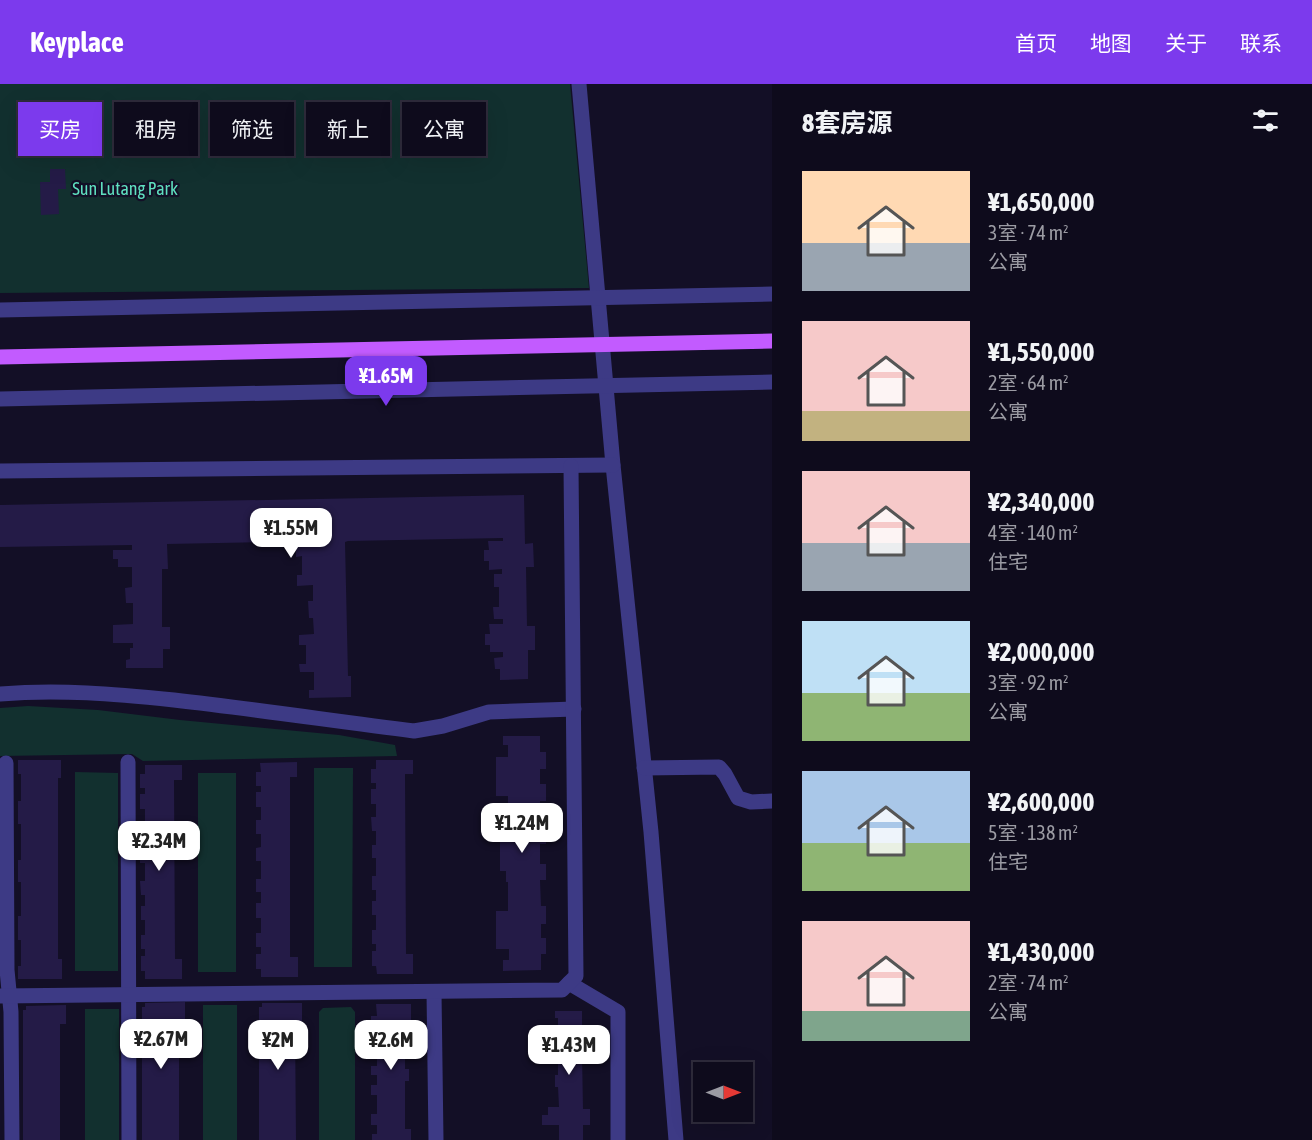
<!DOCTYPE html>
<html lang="zh">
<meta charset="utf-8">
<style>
:root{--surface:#0e0b1c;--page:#1c1929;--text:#f1f3f6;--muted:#9b9ba3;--line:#2e2b3b;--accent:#7c3aed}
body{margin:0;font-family:"Asap Condensed","Noto Sans SC",sans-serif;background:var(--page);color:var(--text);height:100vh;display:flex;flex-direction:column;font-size:22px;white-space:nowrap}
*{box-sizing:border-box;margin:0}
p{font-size:20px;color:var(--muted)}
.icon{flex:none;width:33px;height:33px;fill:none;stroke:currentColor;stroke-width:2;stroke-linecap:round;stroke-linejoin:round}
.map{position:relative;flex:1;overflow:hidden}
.side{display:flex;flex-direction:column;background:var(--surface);width:540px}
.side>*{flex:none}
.guide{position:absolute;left:18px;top:18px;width:570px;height:54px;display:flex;gap:12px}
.needle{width:39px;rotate:90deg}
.tools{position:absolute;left:693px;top:978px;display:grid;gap:12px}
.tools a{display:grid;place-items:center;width:60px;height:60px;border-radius:0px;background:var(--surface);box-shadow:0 6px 24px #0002,0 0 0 2px var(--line);font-size:30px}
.price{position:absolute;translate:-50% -51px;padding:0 14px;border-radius:12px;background:#fff;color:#222;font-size:20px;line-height:39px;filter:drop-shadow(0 2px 3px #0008)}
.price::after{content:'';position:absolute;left:50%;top:36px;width:18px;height:14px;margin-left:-9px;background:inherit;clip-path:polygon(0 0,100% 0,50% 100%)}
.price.selected{background:var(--accent);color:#fff}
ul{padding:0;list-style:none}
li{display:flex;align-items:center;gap:18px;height:150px;padding:0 30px}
li span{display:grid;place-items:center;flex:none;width:168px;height:120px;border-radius:0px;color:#555}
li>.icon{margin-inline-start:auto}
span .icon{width:72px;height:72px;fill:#fffc;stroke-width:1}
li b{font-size:26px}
h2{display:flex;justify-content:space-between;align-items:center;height:72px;padding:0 30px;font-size:26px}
.chip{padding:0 21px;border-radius:0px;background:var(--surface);box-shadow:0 6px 24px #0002,0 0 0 2px var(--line);font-size:21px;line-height:54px}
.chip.selected{background:var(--accent);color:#fff}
header{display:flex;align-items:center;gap:36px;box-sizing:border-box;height:84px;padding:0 30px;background:var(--accent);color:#fff}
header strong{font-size:28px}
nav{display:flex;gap:33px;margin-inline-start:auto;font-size:21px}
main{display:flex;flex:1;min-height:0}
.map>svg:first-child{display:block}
.green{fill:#12302f}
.building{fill:#241b47}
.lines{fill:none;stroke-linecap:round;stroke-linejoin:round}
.minor{stroke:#3d3a85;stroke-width:15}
.major{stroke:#c25bff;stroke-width:15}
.labels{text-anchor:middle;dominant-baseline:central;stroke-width:4.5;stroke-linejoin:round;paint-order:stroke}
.park-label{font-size:18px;fill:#5fe0c0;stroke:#130f26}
</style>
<header>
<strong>Keyplace</strong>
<nav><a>首页</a><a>地图</a><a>关于</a><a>联系</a></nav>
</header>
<main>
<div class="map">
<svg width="772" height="1056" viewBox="0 0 772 1056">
<rect width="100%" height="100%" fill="#130f26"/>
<g class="green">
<path d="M0,0H570L589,204L0,209Z"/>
<path d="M28,622L98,626L180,636L339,651L395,661L397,672L143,677L132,670L0,672V624Z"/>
<path d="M314,684H353L352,883H314Z"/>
<path d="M75,688L118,689V887H75Z"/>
<rect x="198" y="689" width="38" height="199"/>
<rect x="203" y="921" width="34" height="135"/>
<path d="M351,923L355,928V1056H319V928L323,924Z"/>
<rect x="85" y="925" width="34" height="131"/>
</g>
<g class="building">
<path d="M50,85H65L66,105H58L59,130L41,131L40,98H50Z"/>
<path d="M524,411L525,460L533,459L534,483H526L527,542H535V566H528V595L500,596V585H495L494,574L503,573V568H490V561H485V550H490L489,540H503V535H494L493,523H499V503H494V490H502V485L489,486V477H484V466H489L488,457H503V454L348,457L345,458L348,592H351V613L309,614V606H314V588H300L299,580H306V561H299V551L314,550L313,534H309L308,517H313V501L297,502V491H302V472L296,473V463H313V457L167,460L168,485H162V543H170V565H163V584H126V576L130,575V564H133V559H113V541L133,540V519H126L125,504L132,503V483H118V475H113V466H132V461L0,463V421Z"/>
<path d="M503,652H540V668H546V685H540V700H546V717H540V744H546V760H540V780H546V796H540L541,822H546V840H541V854H546V870H541V886L503,887V876H509V865H496V827H508V798H506V787H500V752H506V741H508V712H496V673H508V661H503Z"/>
<path d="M18,676H61V694H58V875H62V895H18V882H21V856H18V832H21V798H18V776H21V740H18V717H21V690H18Z"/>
<path d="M376,676H413V690H405L406,870H413V890H377L376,882H372V867H376V860H372V846H376V831H372V817H376V806H372V792H376V774H372V761H376V747H372L371,733H376V720H371V705H376V699H371V685H376Z"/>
<path d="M297,678V693H290V873H298V893H261V885H256V870H261V863H256V849H261V834H256V819H261V808H256V795H261V777H256V764L261,763V750H256V736H261V723H256V708H261V702H256V688H261L260,679Z"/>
<path d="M145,681H182V696H174L175,875H182V895H145V887H141V872H145V865H141V851H145V836H141V822H145V811H141L140,797H145V779H140V766H145V752H140V739H145V725H140V710H145V704H140V690H145Z"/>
<path d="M185,918V937H179V1056H142V923H145V919Z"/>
<path d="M262,919H302V937H295L296,1056H259V923H262Z"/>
<path d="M376,920H411V948H405V985H409V997H405V1045H411V1056H372V1050H377V1041H371V1030H377V1011H371V1001H377V991H371V982H377V960H371V951H377V942H371V932H377Z"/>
<path d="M66,921V940H60V1056H23V926H26V922Z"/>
<path d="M555,927H582V955H590V970H582L583,1025H590V1041H583V1056H559V1041H542V1031H548V1023H559L558,1003H555V991H558V972H548V962H543V953H558V934H555Z"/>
</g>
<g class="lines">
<g class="minor">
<path d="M579,0L613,381L651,748L676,1056"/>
<path d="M0,226L772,210"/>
<path d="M0,315L772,298"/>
<path d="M0,387L613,381"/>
<path d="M0,610C59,605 115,610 174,616C254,625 334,637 414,647L443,642L489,628L574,625"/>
<path d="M128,678L129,1056"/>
<path d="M6,679L7,886L11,928L12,1056"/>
<path d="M644,684L719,683L725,690L738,714L751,718L772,717"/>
<path d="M569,899L618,928V1056"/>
<path d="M434,908L436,1056"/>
<path d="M0,912L562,906L576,892L571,382"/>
</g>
<path class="major" d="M0,273L772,257"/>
</g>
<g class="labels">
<g class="park-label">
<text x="125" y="104">Sun Lutang Park</text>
</g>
</g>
</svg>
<div class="tools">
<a><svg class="needle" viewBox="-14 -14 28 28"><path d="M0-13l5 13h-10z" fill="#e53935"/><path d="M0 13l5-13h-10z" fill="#9b9ba3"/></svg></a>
</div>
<b class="price selected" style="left:386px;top:323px">¥1.65M</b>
<b class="price" style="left:291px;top:475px">¥1.55M</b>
<b class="price" style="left:522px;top:770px">¥1.24M</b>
<b class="price" style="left:159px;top:788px">¥2.34M</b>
<b class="price" style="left:161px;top:986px">¥2.67M</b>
<b class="price" style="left:278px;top:987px">¥2M</b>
<b class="price" style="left:391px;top:987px">¥2.6M</b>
<b class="price" style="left:569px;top:992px">¥1.43M</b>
<div class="guide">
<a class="chip selected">买房</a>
<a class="chip">租房</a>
<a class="chip">筛选</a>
<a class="chip">新上</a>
<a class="chip">公寓</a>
</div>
</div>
<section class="side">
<h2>8套房源<svg class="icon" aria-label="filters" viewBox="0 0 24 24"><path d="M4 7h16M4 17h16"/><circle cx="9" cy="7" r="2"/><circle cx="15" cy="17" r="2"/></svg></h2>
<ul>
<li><span style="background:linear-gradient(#ffd9b3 60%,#9aa5b1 0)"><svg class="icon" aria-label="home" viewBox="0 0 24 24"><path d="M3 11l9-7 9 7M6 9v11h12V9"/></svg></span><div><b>¥1,650,000</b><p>3室 · 74 m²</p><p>公寓</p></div></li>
<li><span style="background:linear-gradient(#f6c9c9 75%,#c2b280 0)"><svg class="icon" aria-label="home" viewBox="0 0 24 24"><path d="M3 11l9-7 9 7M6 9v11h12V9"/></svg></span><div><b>¥1,550,000</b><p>2室 · 64 m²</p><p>公寓</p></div></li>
<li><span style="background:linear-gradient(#f6c9c9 60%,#9aa5b1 0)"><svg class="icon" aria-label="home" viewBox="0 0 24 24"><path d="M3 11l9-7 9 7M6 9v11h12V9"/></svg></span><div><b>¥2,340,000</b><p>4室 · 140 m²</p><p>住宅</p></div></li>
<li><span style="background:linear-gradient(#bfe0f5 60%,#8fb573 0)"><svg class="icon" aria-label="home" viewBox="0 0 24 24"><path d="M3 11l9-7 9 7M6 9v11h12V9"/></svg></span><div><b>¥2,000,000</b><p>3室 · 92 m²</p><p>公寓</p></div></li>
<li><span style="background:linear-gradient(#a9c7e8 60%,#8fb573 0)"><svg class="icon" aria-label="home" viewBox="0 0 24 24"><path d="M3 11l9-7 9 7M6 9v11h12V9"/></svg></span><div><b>¥2,600,000</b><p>5室 · 138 m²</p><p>住宅</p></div></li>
<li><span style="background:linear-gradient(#f6c9c9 75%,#7fa58c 0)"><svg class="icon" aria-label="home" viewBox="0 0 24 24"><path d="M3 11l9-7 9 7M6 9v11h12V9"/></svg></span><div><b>¥1,430,000</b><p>2室 · 74 m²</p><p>公寓</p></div></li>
</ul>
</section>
</main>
